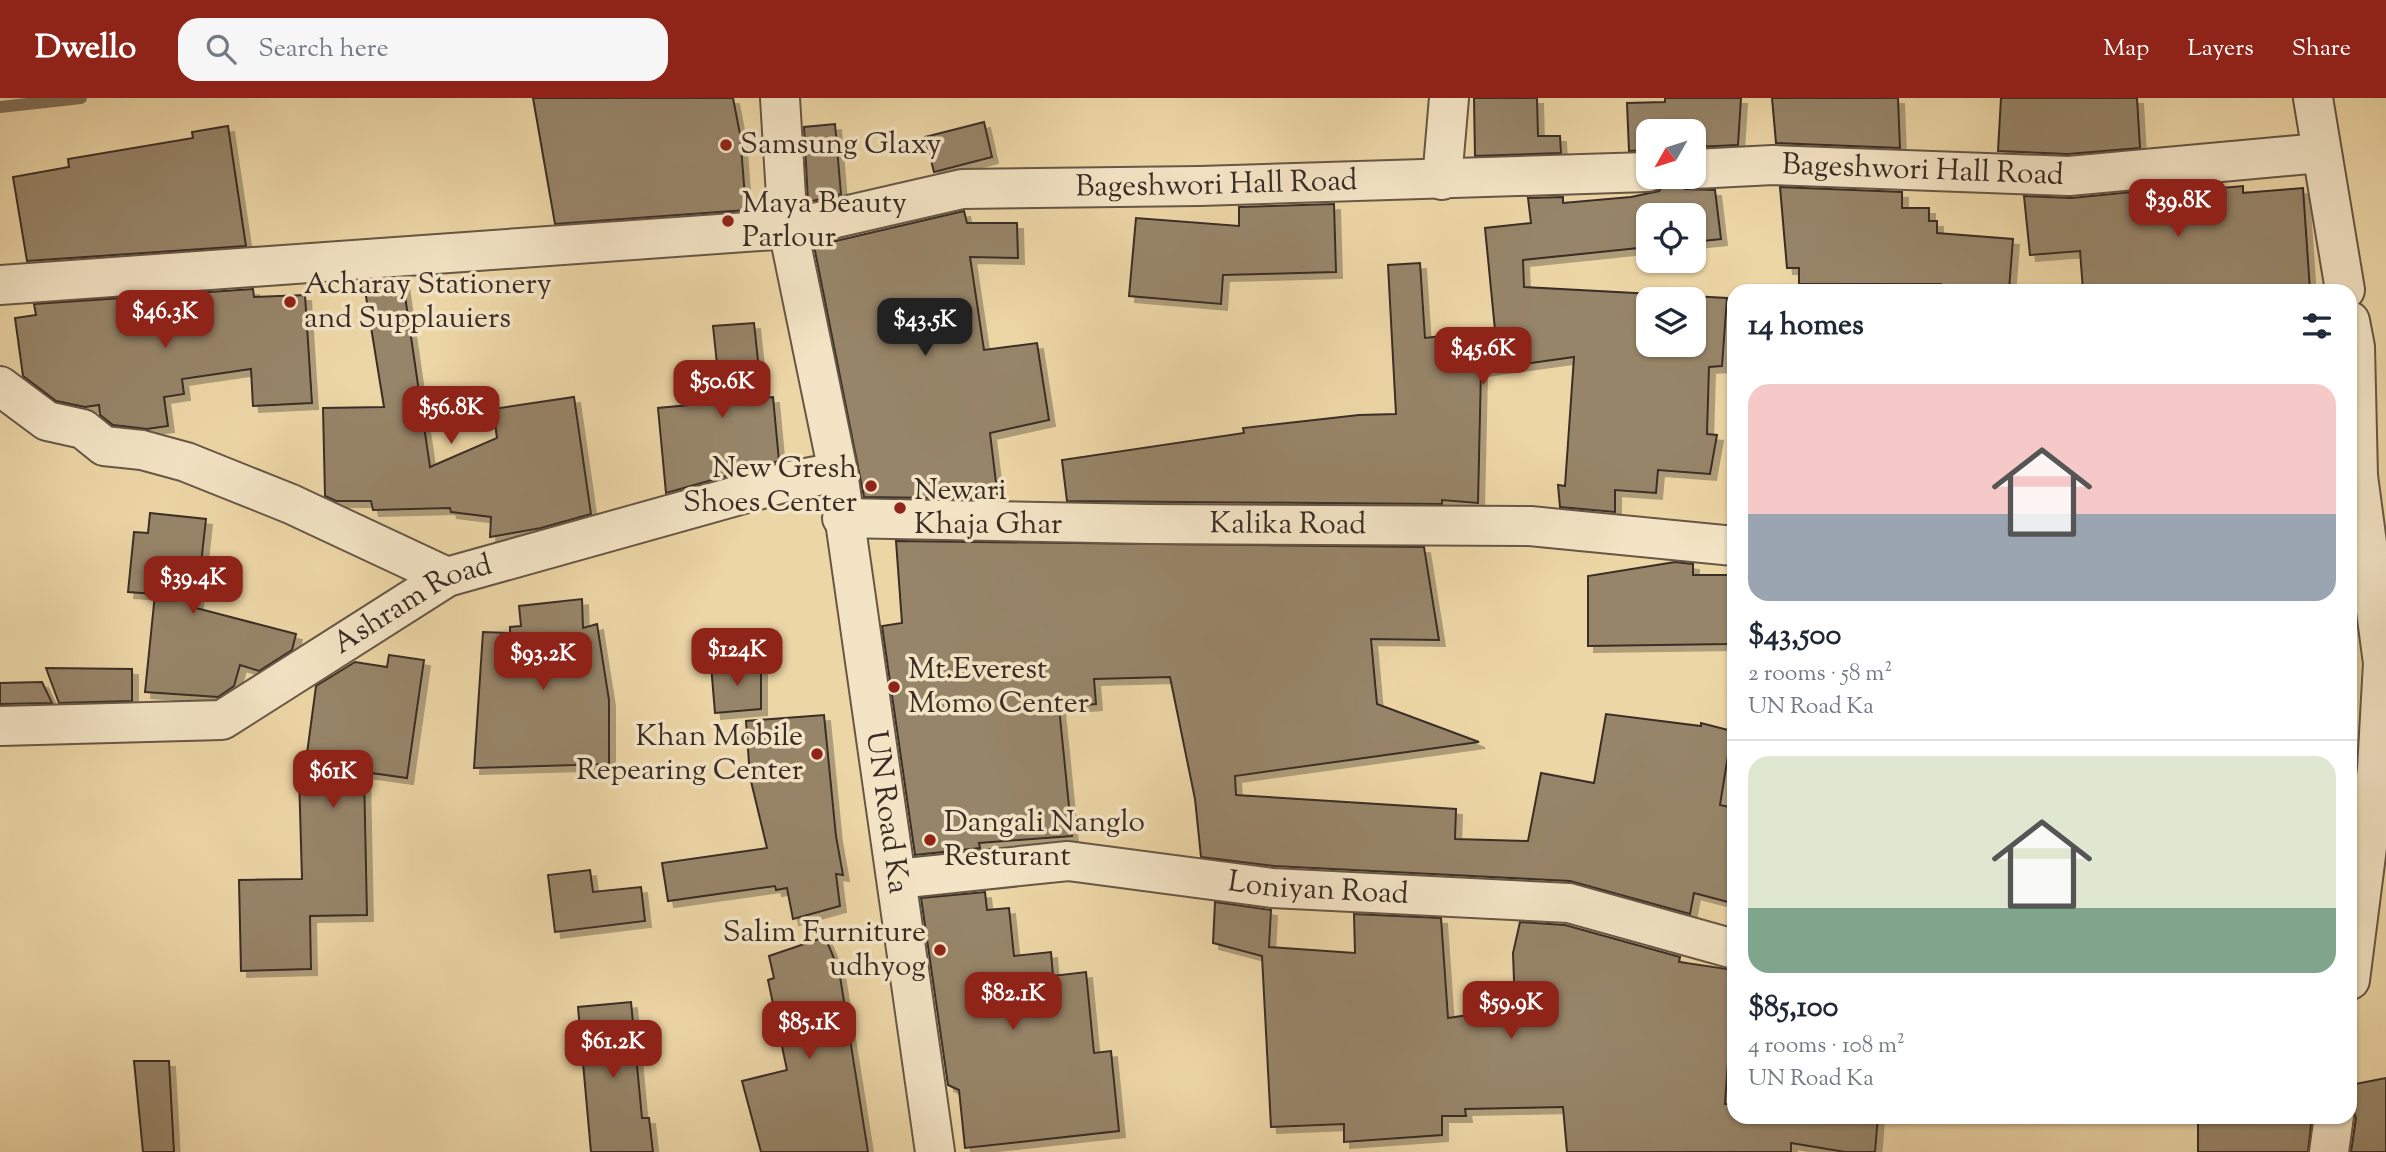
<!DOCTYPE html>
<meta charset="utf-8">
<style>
:root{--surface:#fff;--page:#f6f6f7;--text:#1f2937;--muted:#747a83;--line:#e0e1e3;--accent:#8f2418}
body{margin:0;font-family:"Sorts Mill Goudy",serif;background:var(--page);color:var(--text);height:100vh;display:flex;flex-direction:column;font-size:26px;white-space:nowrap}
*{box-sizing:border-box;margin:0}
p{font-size:23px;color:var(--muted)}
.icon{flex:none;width:38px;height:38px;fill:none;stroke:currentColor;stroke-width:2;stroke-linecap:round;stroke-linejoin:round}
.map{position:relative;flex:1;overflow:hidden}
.details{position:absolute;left:1727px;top:186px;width:630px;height:840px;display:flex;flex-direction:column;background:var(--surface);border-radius:21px;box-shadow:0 2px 5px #0004}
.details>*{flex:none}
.needle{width:46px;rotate:231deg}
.buttons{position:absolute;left:1636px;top:21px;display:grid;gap:14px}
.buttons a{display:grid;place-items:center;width:70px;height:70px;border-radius:14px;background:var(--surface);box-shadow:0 2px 5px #0004;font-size:35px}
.price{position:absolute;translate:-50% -60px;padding:0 16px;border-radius:14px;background:var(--accent);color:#fff;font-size:23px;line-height:46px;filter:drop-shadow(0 2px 4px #0008)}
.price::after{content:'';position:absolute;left:50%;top:42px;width:21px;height:16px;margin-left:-10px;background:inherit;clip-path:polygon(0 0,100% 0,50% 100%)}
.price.active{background:#222;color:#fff}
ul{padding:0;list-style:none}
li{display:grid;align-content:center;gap:14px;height:371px;padding:0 21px}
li+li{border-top:2px solid var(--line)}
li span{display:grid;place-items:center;height:217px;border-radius:21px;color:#555}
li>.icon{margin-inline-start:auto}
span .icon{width:126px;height:126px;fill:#fffc;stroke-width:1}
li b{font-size:30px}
h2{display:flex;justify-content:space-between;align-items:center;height:84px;padding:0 21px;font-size:30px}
header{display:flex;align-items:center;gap:42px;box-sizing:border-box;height:98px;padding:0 35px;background:var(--accent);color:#fff}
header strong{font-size:33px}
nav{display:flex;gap:38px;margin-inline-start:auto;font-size:24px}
.search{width:490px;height:63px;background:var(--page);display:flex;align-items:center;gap:18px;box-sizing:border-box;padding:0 24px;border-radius:21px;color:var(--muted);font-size:26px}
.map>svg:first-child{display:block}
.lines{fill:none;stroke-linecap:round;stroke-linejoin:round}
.stream{stroke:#817058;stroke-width:12}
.building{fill:#978569;stroke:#3a2d26;stroke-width:2;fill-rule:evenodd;filter:url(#shadow)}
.minor-casing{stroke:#675746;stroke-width:42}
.tertiary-casing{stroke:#675746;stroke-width:42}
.minor{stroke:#f3e4c5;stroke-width:38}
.tertiary{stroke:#f3e4c5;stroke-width:38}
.poi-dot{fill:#8f2418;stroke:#f3e4c5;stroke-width:2.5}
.labels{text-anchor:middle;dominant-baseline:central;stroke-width:7;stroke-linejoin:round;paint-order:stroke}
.poi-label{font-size:30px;fill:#3a2d26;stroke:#f3e4c5;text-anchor:start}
.street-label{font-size:30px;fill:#3a2d26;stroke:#f3e4c5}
</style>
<header>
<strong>Dwello</strong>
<div class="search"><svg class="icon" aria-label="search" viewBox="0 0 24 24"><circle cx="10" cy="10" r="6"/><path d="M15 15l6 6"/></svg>Search here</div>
<nav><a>Map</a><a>Layers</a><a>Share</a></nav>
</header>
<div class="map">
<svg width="2386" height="1054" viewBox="0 0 2386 1054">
<defs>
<filter id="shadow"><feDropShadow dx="6" dy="6" stdDeviation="0" flood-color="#0004"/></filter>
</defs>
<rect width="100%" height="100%" fill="#edd6a6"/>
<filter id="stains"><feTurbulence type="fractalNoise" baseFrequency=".00286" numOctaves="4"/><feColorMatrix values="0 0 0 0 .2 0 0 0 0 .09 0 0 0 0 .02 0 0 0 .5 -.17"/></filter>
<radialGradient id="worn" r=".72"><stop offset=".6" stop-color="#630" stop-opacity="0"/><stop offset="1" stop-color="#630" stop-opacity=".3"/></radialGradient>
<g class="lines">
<path class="stream" d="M0,9L81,0"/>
</g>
<g class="building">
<path d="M533,0H733L740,36L746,112L555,126Z"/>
<path d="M1474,0H1537L1538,38H1560L1561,55L1475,58Z"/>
<path d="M1665,0H1741L1738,47L1694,49V33H1648V52L1629,53L1627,5L1665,4Z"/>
<path d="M1772,0H1898L1900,50L1776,45Z"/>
<path d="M2001,0H2137L2140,50L2068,56L1998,53Z"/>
<path d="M984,24L992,59L934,74L925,39Z"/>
<path d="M835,26L841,96L808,104L804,29Z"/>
<path d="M228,28L246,148L27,163L13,79L69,69L68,61L193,40L192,34Z"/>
<path d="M1669,79H1674L1685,91L1715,92L1721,141L1694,144V117H1648V149L1523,162L1524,189L1727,200L1722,268L1709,269L1707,336L1717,337L1710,376L1658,372L1656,395L1615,392V414L1560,409L1558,387L1565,388L1574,259L1481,272L1478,405L1442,402V406L1067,403L1062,362L1244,335L1243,330L1359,317L1396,316L1388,167L1420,165L1425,240L1495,232L1485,130L1531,125L1528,100L1563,99V105L1631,99L1659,93ZM1648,201H1694V247H1648Z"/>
<path d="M2243,88V95L2303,90L2310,192H2083L2080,153L2030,157L2024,98L2071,100L2142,93V97Z"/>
<path d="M1780,89L1902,94V110H1929V123H1937V135L2013,141L2009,192H1941V186H1799V170H1787Z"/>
<path d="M1334,106L1336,174L1223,177L1221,206L1129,198L1136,120L1239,128V109Z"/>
<path d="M964,113L967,125H1017L1018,160L970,159L984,252L1037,245L1049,322L990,335L998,401L864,399L814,148Z"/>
<path d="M403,184L430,369L497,340L493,311L574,299L591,416L541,430L490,439L491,419L451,414L450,410L373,412L371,403H336L325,398L323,310L384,309L364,186Z"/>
<path d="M253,191L254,199L305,197L312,305L253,308L251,271L182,281L184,296L164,299L168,328L147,331L113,327L100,317L99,307L85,309L56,303L23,278L15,220L36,217L34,206Z"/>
<path d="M754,225L762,300L773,299L779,363L666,395L658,310L721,304L713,228Z"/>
<path d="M150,415L206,421L196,510L296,536L292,552L259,573L240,567L234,588L218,599L145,594L155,496L128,494L134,434L148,435Z"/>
<path d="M896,443L1424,449L1439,542L1371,541L1377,606L1479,644L1235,678L1236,697L1456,711L1455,741L1528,743L1541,675L1594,685L1606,616L1701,628V625L1732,633L1720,707L1734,710V779L1728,804L1694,795L1690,816L1570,783L1274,768L1201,759L1195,701L1170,579L1094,581L1096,606L1059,609L1072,738L979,745L980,750L915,757L882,528L902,525Z"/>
<path d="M1675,464L1693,466V477H1734L1731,546L1588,548V478Z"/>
<path d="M582,501L583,530L597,526L609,602V666L474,670L483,534L510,535V529L521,528L519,508Z"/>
<path d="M389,557L424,562L407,680L364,674L367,817L310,818L311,871L241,873L239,782L302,781L299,678H304L316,588L355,564L387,569Z"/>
<path d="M711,567L761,568V611L715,615Z"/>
<path d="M46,570L132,571V603L59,605Z"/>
<path d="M42,584L52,605L0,606V585Z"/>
<path d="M824,617L836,738L843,777L836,776L840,808L793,821L787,790L776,792L775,788L668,803L662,765L767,750L750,679L746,623Z"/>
<path d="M590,772L593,794L641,789L645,823L555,834L548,777Z"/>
<path d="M985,794L987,812L1009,810L1014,858L1051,854L1053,878L1086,874L1094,955L1111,953L1119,1033L965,1050L959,992L948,987L921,800Z"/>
<path d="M1215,804L1271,812L1269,849L1355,855L1354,816L1441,820L1448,920L1515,910L1513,855L1520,824L1565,827L1680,859L1679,864L1734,872V920H1731L1725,1006H1734V1018H1878L1875,1054H1845L1791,1045V1054H1567L1563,1009L1465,1011L1466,1018H1442V1037L1344,1044V1026L1271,1029L1262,858L1213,845Z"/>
<path d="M825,839L839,872L868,1054H761L742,983L787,972L768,882L774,880L769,858Z"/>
<path d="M631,904L642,1020H649L653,1054H591L578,909Z"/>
<path d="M134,963H169L174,1054H143Z"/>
<path d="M2386,980V1054H2351L2356,1020L2350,1004V987Z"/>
<path d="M2198,1018H2312L2308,1054H2198Z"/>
</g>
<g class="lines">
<defs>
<g id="minor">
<path d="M2313,0L2345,192"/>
<path id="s1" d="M1694,71L1773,67L2069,78L2320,55"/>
<path d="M1442,82L1449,0"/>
<path id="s2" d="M0,187L788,131L962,91L1200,88L1648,74"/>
<path d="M2350,223L2355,249L2358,378L2383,565L2377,671L2350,882"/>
<path d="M0,288L47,323L83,331L104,348L142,352L186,364L291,406L447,479"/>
<path id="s3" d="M842,420L1149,426L1530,428L1734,448"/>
<path id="s4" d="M0,628L222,622L447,479L790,383L838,374"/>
<path id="s5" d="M897,781L1068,763L1272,790L1569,805L1734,851"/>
<path d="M2329,1054L2334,1018"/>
</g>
<g id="tertiary">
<path id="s6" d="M780,0L788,131L838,374L935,1054"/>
</g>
</defs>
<use href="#minor" class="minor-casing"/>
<use href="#tertiary" class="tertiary-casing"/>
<use href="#minor" class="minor"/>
<use href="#tertiary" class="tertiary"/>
</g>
<g class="poi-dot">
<circle cx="726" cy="47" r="7"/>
<circle cx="728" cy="123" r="7"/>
<circle cx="290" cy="204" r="7"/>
<circle cx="871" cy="388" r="7"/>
<circle cx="900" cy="410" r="7"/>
<circle cx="894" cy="589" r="7"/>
<circle cx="817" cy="656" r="7"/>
<circle cx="930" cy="742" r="7"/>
<circle cx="940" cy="852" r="7"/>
</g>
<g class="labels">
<g class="poi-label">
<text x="740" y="47">Samsung Glaxy</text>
<text x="742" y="106">Maya Beauty<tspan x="742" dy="34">Parlour</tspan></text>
<text x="304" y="187">Acharay Stationery<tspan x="304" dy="34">and Supplauiers</tspan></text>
<text x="857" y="371" text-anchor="end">New Gresh<tspan x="857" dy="34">Shoes Center</tspan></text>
<text x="914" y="393">Newari<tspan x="914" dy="34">Khaja Ghar</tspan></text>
<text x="908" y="572">Mt.Everest<tspan x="908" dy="34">Momo Center</tspan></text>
<text x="803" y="639" text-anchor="end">Khan Mobile<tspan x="803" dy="34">Repearing Center</tspan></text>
<text x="944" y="725">Dangali Nanglo<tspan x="944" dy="34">Resturant</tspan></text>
<text x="926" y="835" text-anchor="end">Salim Furniture<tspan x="926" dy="34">udhyog</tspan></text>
</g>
<g class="street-label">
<text stroke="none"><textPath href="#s1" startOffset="229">Bageshwori Hall Road</textPath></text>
<text stroke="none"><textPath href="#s2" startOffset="1223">Bageshwori Hall Road</textPath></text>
<text stroke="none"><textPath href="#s3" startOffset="446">Kalika Road</textPath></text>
<text stroke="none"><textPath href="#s4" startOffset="446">Ashram Road</textPath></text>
<text stroke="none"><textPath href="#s6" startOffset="723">UN Road Ka</textPath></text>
<text stroke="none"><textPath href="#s5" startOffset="424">Loniyan Road</textPath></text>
</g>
</g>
<rect width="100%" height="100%" filter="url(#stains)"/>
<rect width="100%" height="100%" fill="url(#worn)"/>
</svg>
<div class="buttons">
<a><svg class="needle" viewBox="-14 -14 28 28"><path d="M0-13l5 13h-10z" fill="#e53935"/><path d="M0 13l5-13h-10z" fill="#747a83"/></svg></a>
<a><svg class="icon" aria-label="locate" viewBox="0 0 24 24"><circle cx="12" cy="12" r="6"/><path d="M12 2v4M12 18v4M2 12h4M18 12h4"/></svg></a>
<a><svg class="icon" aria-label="layers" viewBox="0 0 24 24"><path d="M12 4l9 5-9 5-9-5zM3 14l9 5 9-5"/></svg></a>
</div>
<b class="price" style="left:2178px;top:141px">$39.8K</b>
<b class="price" style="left:165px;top:252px">$46.3K</b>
<b class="price active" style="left:925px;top:260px">$43.5K</b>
<b class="price" style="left:1483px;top:289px">$45.6K</b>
<b class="price" style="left:722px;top:322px">$50.6K</b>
<b class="price" style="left:451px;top:348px">$56.8K</b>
<b class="price" style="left:193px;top:518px">$39.4K</b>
<b class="price" style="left:737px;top:590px">$124K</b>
<b class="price" style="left:543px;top:594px">$93.2K</b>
<b class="price" style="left:333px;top:712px">$61K</b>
<b class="price" style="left:1013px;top:934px">$82.1K</b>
<b class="price" style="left:1511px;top:943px">$59.9K</b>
<b class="price" style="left:809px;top:963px">$85.1K</b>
<b class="price" style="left:613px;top:982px">$61.2K</b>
<section class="details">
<h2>14 homes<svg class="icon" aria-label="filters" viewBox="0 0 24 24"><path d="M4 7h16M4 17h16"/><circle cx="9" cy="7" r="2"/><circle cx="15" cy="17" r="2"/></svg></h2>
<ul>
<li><span style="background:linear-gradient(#f6c9c9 60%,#9aa5b1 0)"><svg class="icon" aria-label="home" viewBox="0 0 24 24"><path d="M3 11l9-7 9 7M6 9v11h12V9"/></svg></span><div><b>$43,500</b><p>2 rooms · 58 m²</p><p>UN Road Ka</p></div></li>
<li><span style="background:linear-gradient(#dfe7d0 70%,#7fa58c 0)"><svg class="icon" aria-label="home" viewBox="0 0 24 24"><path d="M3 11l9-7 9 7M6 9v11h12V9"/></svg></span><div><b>$85,100</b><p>4 rooms · 108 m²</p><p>UN Road Ka</p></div></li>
</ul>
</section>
</div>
